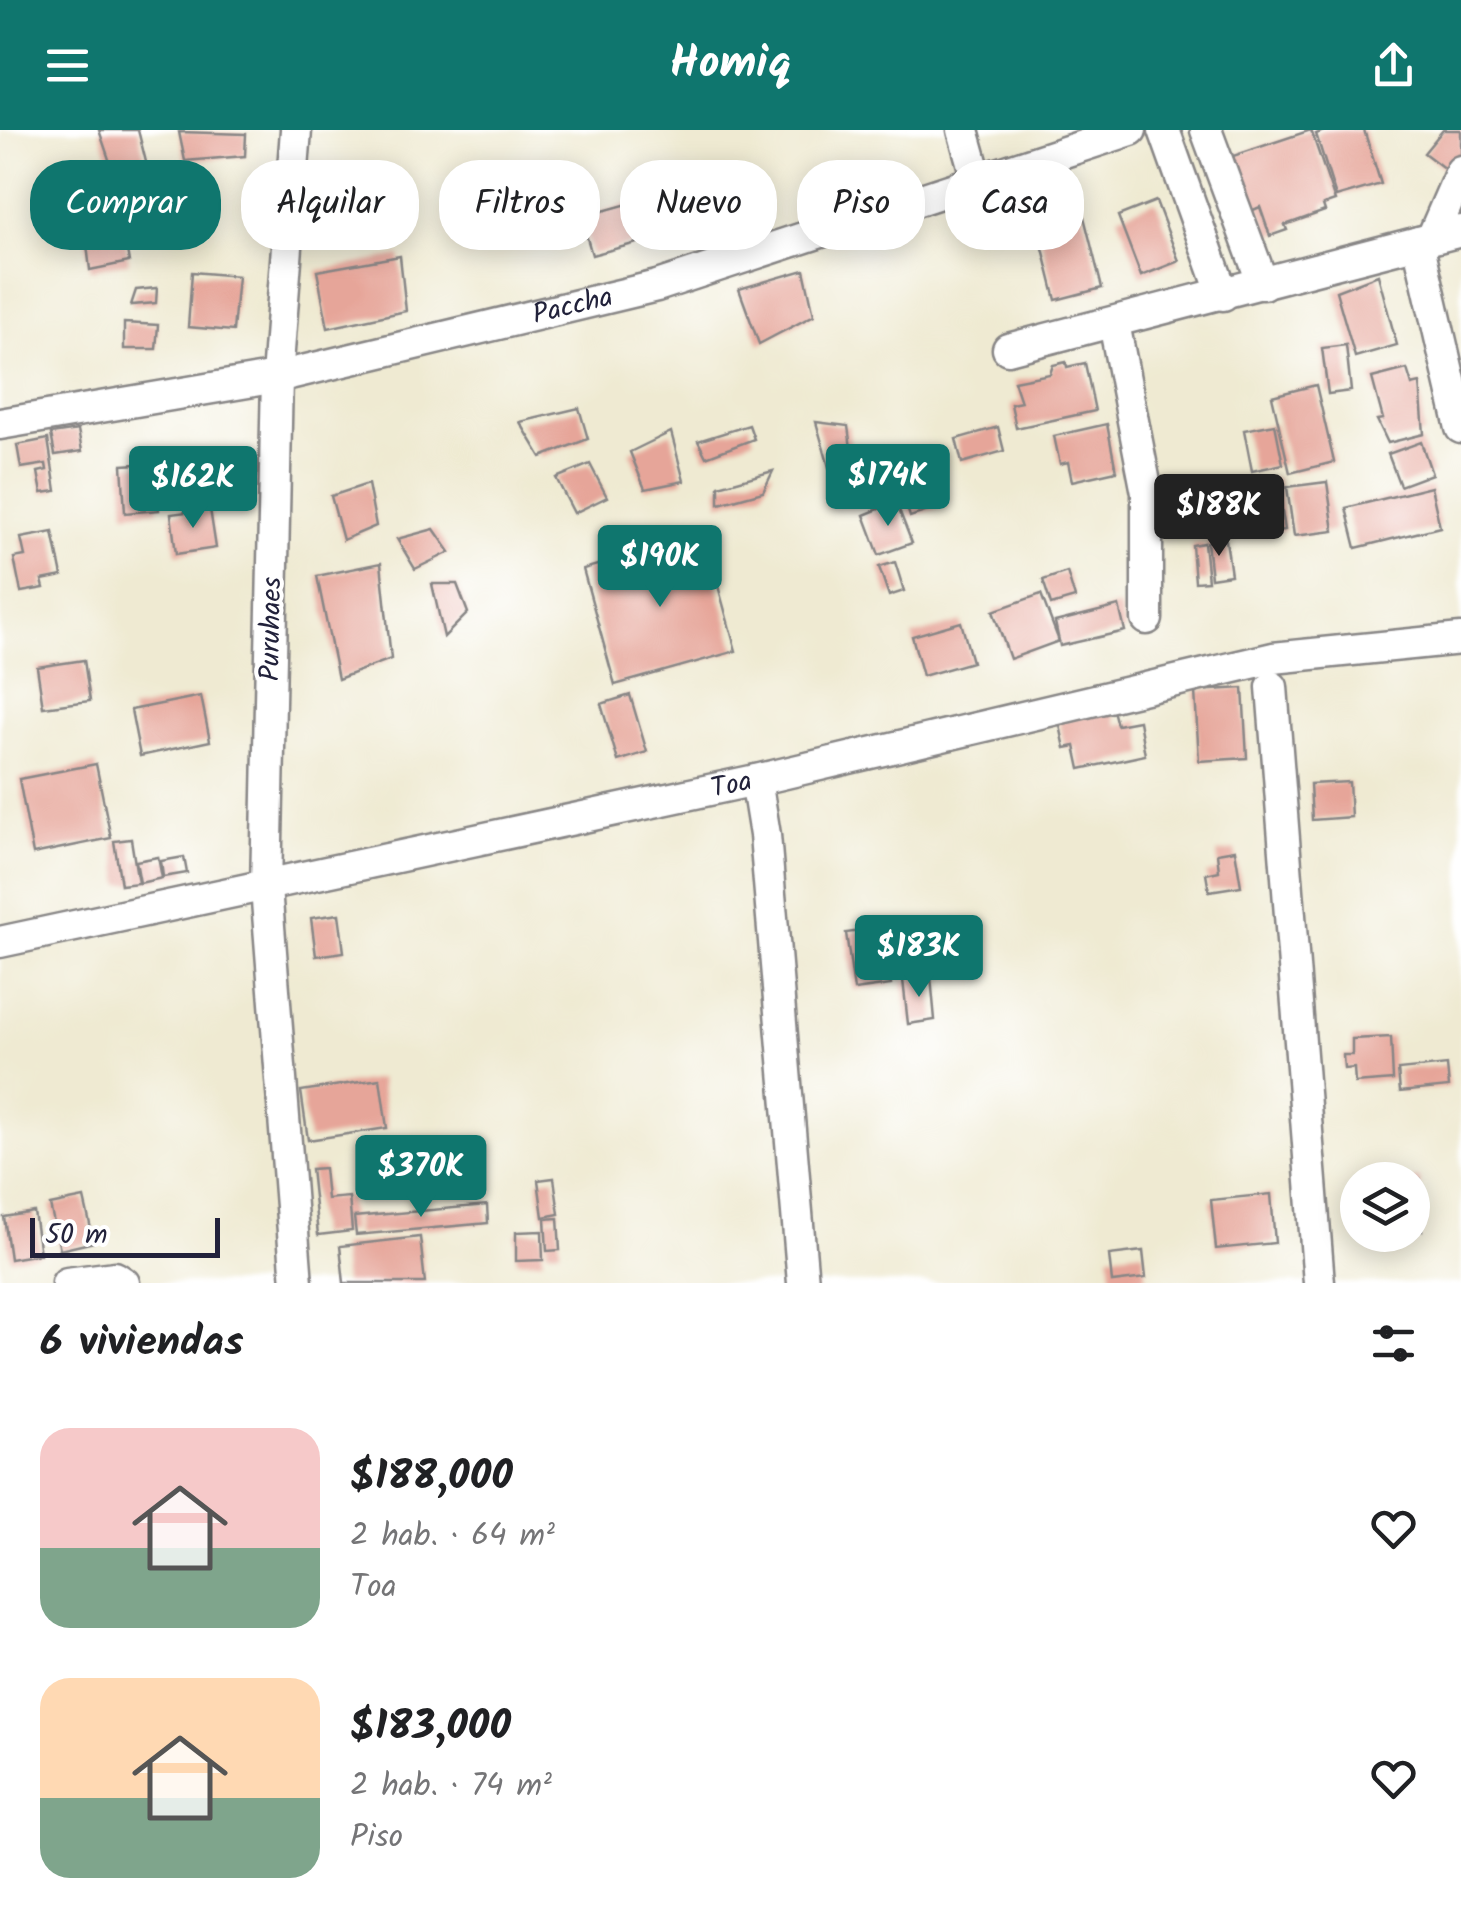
<!DOCTYPE html>
<html lang="es">
<meta charset="utf-8">
<style>
:root{--surface:#fff;--page:#f2f2f2;--text:#202124;--muted:#757577;--accent:#0f766e}
body{margin:0;font-family:Kalam,sans-serif;background:var(--page);color:var(--text);height:100vh;display:flex;flex-direction:column;font-size:38px;white-space:nowrap}
*{box-sizing:border-box;margin:0}
p{font-size:32px;color:var(--muted)}
.icon{flex:none;width:55px;height:55px;fill:none;stroke:currentColor;stroke-width:2;stroke-linecap:round;stroke-linejoin:round}
.map{position:relative;height:1153px;overflow:hidden}
.side{display:flex;flex-direction:column;background:var(--surface);flex:1}
.side>*{flex:none}
.hud{position:absolute;left:30px;top:30px;width:1402px;height:90px;display:flex;gap:20px}
.buttons{position:absolute;left:1340px;top:1032px;display:grid;gap:20px}
.buttons a{display:grid;place-items:center;width:90px;height:90px;border-radius:50%;background:var(--surface);box-shadow:0 5px 25px #0003;font-size:50px}
.scale{position:absolute;left:30px;bottom:25px;width:190px;box-sizing:border-box;padding-left:10px;border:5px solid #22223b;border-top:0;font-size:28px;line-height:35px;white-space:nowrap;color:#22223b;-webkit-text-stroke:8px #fff;paint-order:stroke}
.price{position:absolute;translate:-50% -85px;padding:0 22px;border-radius:10px;background:var(--accent);color:#fff;font-size:32px;line-height:65px;filter:drop-shadow(0 2px 5px #0008)}
.price::after{content:'';position:absolute;left:50%;top:60px;width:30px;height:22px;margin-left:-15px;background:inherit;clip-path:polygon(0 0,100% 0,50% 100%)}
.price.active{background:#222;color:#fff}
ul{padding:0;list-style:none}
li{display:flex;align-items:center;gap:30px;height:250px;padding:0 40px}
li span{display:grid;place-items:center;flex:none;width:280px;height:200px;border-radius:30px;color:#555}
li>.icon{margin-inline-start:auto}
span .icon{width:120px;height:120px;fill:#fffc;stroke-width:1}
li b{font-size:42px}
h2{display:flex;justify-content:space-between;align-items:center;height:120px;padding:0 40px;font-size:42px}
.tag{padding:0 35px;border-radius:40px;background:var(--surface);box-shadow:0 5px 25px #0003;font-size:35px;line-height:90px}
.tag.active{background:var(--accent);color:#fff}
header{display:flex;justify-content:space-between;align-items:center;height:130px;padding:0 40px;background:var(--accent);color:#fff;font-size:45px;font-weight:700}
.map>svg:first-child{display:block}
.building{fill:#e6a599}
.lines{fill:none;stroke-linecap:round;stroke-linejoin:round}
.minor-casing{stroke:#888686;stroke-width:35}
.minor{stroke:#fff;stroke-width:30}
.labels{text-anchor:middle;dominant-baseline:central;stroke-width:8;stroke-linejoin:round;paint-order:stroke}
.street-label{font-size:28px;fill:#22223b;stroke:#fff}
</style>
<header><svg class="icon" aria-label="menu" viewBox="0 0 24 24"><path d="M4 6h16M4 12h16M4 18h16"/></svg>Homiq<svg class="icon" aria-label="share" viewBox="0 0 24 24"><path d="M12 15V3M7 8l5-5 5 5M5 13v7h14v-7"/></svg></header>
<div class="map">
<svg width="1461" height="1153" viewBox="0 0 1461 1153">
<rect width="100%" height="100%" fill="#fff"/>
<filter id="ink" filterUnits="userSpaceOnUse"><feTurbulence type="fractalNoise" baseFrequency=".01" numOctaves="2"/><feDisplacementMap in="SourceGraphic" scale="20" xChannelSelector="R" yChannelSelector="G"/><feConvolveMatrix kernelMatrix="1 2 1 2 8 2 1 2 1" color-interpolation-filters="sRGB"/></filter>
<filter id="wash" filterUnits="userSpaceOnUse"><feTurbulence type="fractalNoise" baseFrequency=".0048" numOctaves="4" result="noise"/><feDisplacementMap in="SourceGraphic" scale="40" xChannelSelector="R" yChannelSelector="G"/><feGaussianBlur stdDeviation="2.25" result="paint"/><feColorMatrix in="noise" values="0 0 0 0 0 0 0 0 0 0 0 0 0 0 0 0 0 1.4 0 .05"/><feComposite in="paint" operator="in"/></filter>
<g filter="url(#wash)">
<rect width="100%" height="100%" fill="#efead2"/>
<g id="blocks">
<g class="building">
<path d="M99,0H138L163,100L134,103Z"/>
<path d="M1311,0L1335,71L1323,75L1325,81L1285,95L1287,100L1270,106L1260,77L1251,81L1233,26Z"/>
<path d="M1326,0H1364L1381,54L1336,67L1316,4Z"/>
<path d="M1443,0H1461V37L1453,45L1424,23Z"/>
<path d="M179,2L246,4L245,26L185,31Z"/>
<path d="M642,70L652,109L592,125L581,87Z"/>
<path d="M1156,71L1179,131L1141,146L1118,86Z"/>
<path d="M1081,75L1102,158L1056,170L1035,86Z"/>
<path d="M85,98L125,108L129,132L90,140Z"/>
<path d="M400,126L406,181L328,198L317,141Z"/>
<path d="M804,140L814,185L759,214L739,159Z"/>
<path d="M192,142L238,146L233,201L188,197Z"/>
<path d="M1378,145L1397,215L1355,227L1336,161Z"/>
<path d="M157,158L156,173L131,175L136,160Z"/>
<path d="M124,193L158,195L156,219H124Z"/>
<path d="M1346,215L1351,261L1328,264L1322,218Z"/>
<path d="M1066,232L1067,237L1085,233L1095,281L1016,298L1011,274L1021,272L1014,251L1050,244L1053,235Z"/>
<path d="M1407,239L1412,255L1420,253L1424,304L1388,313L1377,290L1383,289L1372,248Z"/>
<path d="M1316,255L1334,332L1290,343L1272,266Z"/>
<path d="M579,278L588,309L541,327L520,292Z"/>
<path d="M816,292L848,296L851,318L829,337Z"/>
<path d="M1107,294L1116,341L1072,351L1068,332L1060,334L1054,306Z"/>
<path d="M1275,294L1283,334L1252,341L1244,300Z"/>
<path d="M749,295L754,309L706,327L698,311Z"/>
<path d="M998,297L1004,321L962,333L956,309Z"/>
<path d="M78,300L82,321L55,325L51,304Z"/>
<path d="M671,302L684,351L645,359L630,322Z"/>
<path d="M48,309L56,361L42,363L38,342L47,340L46,334L21,338L17,315Z"/>
<path d="M1421,312L1432,344L1400,356L1388,324Z"/>
<path d="M156,333L159,380L125,383L122,335Z"/>
<path d="M590,334L607,367L574,383L556,348Z"/>
<path d="M773,341L763,362L719,374V356Z"/>
<path d="M1277,348L1285,400L1248,406L1240,354Z"/>
<path d="M1327,352L1334,401L1294,406L1287,357Z"/>
<path d="M368,354L376,396L343,410L331,366Z"/>
<path d="M1431,357L1440,397L1356,418L1346,378Z"/>
<path d="M935,362L940,377L910,387L905,371Z"/>
<path d="M1194,362L1196,377L1180,379L1178,364Z"/>
<path d="M896,372L912,413L879,425L864,385Z"/>
<path d="M210,379L216,418L176,424L171,384Z"/>
<path d="M434,399L450,422L415,439L397,409Z"/>
<path d="M53,402L62,446L42,450L44,458L21,462L14,428L25,426L21,408Z"/>
<path d="M704,405L736,521L615,555L583,439Z"/>
<path d="M1226,410L1231,445L1211,448L1207,412Z"/>
<path d="M1204,413L1208,451L1195,452L1192,415Z"/>
<path d="M895,432L904,461L889,466L879,437Z"/>
<path d="M381,433L391,529L338,549L317,446Z"/>
<path d="M1067,442L1075,468L1051,475L1043,450Z"/>
<path d="M432,454H457L468,483L444,507Z"/>
<path d="M1041,464L1059,511L1010,529L993,481Z"/>
<path d="M1119,476L1125,501L1060,516L1055,492Z"/>
<path d="M961,492L972,532L923,546L912,506Z"/>
<path d="M84,530L90,571L43,577L37,537Z"/>
<path d="M1243,558L1247,628L1199,631L1195,561Z"/>
<path d="M630,565L647,622L618,631L601,574Z"/>
<path d="M201,566L210,611L140,626L131,580Z"/>
<path d="M1113,580L1117,595L1139,591L1145,625L1080,639L1075,616L1065,618L1059,591Z"/>
<path d="M96,634L111,708L33,724L19,649Z"/>
<path d="M1349,652L1351,687L1312,690L1310,654Z"/>
<path d="M131,709L138,753L121,755L114,711Z"/>
<path d="M1235,720L1241,756L1209,761L1206,744L1219,741L1217,723Z"/>
<path d="M158,727L162,748L140,753L136,731Z"/>
<path d="M184,727L187,743L163,747L161,731Z"/>
<path d="M339,784L344,822L316,826L311,788Z"/>
<path d="M883,798L891,855L854,860L846,803Z"/>
<path d="M931,847L935,890L908,894L903,850Z"/>
<path d="M1391,907L1393,950L1355,953L1354,938L1344,939L1343,925H1352V909Z"/>
<path d="M1447,935L1449,957L1400,962L1398,940Z"/>
<path d="M380,949L387,998L308,1010L301,961Z"/>
<path d="M324,1038L327,1069L349,1067L352,1101L318,1105L311,1039Z"/>
<path d="M554,1048L559,1084L543,1087L538,1050Z"/>
<path d="M1412,1049H1420L1422,1101H1412Z"/>
<path d="M1271,1064L1275,1113L1216,1119L1211,1070Z"/>
<path d="M84,1068L94,1112L60,1120L50,1075Z"/>
<path d="M487,1075L488,1093L356,1105L354,1087Z"/>
<path d="M34,1082L40,1124L10,1129L4,1087Z"/>
<path d="M558,1088L560,1120L547,1121L545,1089Z"/>
<path d="M542,1101L543,1130L516,1131V1102Z"/>
<path d="M420,1107L425,1153H344L340,1116Z"/>
<path d="M1143,1121L1146,1148L1112,1152L1109,1125Z"/>
</g>
</g>
</g>
<g filter="url(#ink)">
<use href="#blocks" fill-opacity="0" stroke="#888686" stroke-width="2.5"/>
<g class="lines">
<defs>
<g id="minor">
<path d="M296,0L277,247L266,758L297,1153"/>
<path d="M963,0L977,50"/>
<path d="M1164,0L1223,165"/>
<path d="M1206,0L1263,154"/>
<path d="M1432,108L1461,41"/>
<path d="M1418,112L1461,298"/>
<path d="M1114,193L1147,363V489"/>
<path d="M1008,219L1461,101"/>
<path id="s1" d="M0,294L277,247L657,156L1131,0"/>
<path d="M1272,557L1319,1153"/>
<path d="M756,650L765,705L803,1153"/>
<path id="s2" d="M0,812L756,650L1273,528L1461,509"/>
<path d="M67,1153L115,1147L124,1153"/>
</g>
</defs>
<use href="#minor" class="minor-casing"/>
<use href="#minor" class="minor"/>
</g>
</g>
<g class="labels">
<g class="street-label">
<text stroke="none"><textPath href="#s1" startOffset="585">Paccha</textPath></text>
<text transform="translate(272 499) rotate(-89)">Puruhaes</text>
<text stroke="none"><textPath href="#s2" startOffset="748">Toa</textPath></text>
</g>
</g>
</svg>
<div class="buttons">
<a><svg class="icon" aria-label="layers" viewBox="0 0 24 24"><path d="M12 4l9 5-9 5-9-5zM3 14l9 5 9-5"/></svg></a>
</div>
<div class="scale">50 m</div>
<b class="price" style="left:888px;top:399px">$174K</b>
<b class="price" style="left:193px;top:401px">$162K</b>
<b class="price active" style="left:1219px;top:429px">$188K</b>
<b class="price" style="left:660px;top:480px">$190K</b>
<b class="price" style="left:919px;top:870px">$183K</b>
<b class="price" style="left:421px;top:1090px">$370K</b>
<div class="hud">
<a class="tag active">Comprar</a>
<a class="tag">Alquilar</a>
<a class="tag">Filtros</a>
<a class="tag">Nuevo</a>
<a class="tag">Piso</a>
<a class="tag">Casa</a>
</div>
</div>
<section class="side">
<h2>6 viviendas<svg class="icon" aria-label="filters" viewBox="0 0 24 24"><path d="M4 7h16M4 17h16"/><circle cx="9" cy="7" r="2"/><circle cx="15" cy="17" r="2"/></svg></h2>
<ul>
<li><span style="background:linear-gradient(#f6c9c9 60%,#7fa58c 0)"><svg class="icon" aria-label="home" viewBox="0 0 24 24"><path d="M3 11l9-7 9 7M6 9v11h12V9"/></svg></span><div><b>$188,000</b><p>2 hab. · 64 m²</p><p>Toa</p></div><svg class="icon" aria-label="heart" viewBox="0 0 24 24"><path d="M12 20l-8-8c-3-5 5-10 8-4 3-6 11-1 8 4z"/></svg></li>
<li><span style="background:linear-gradient(#ffd9b3 60%,#7fa58c 0)"><svg class="icon" aria-label="home" viewBox="0 0 24 24"><path d="M3 11l9-7 9 7M6 9v11h12V9"/></svg></span><div><b>$183,000</b><p>2 hab. · 74 m²</p><p>Piso</p></div><svg class="icon" aria-label="heart" viewBox="0 0 24 24"><path d="M12 20l-8-8c-3-5 5-10 8-4 3-6 11-1 8 4z"/></svg></li>
</ul>
</section>
